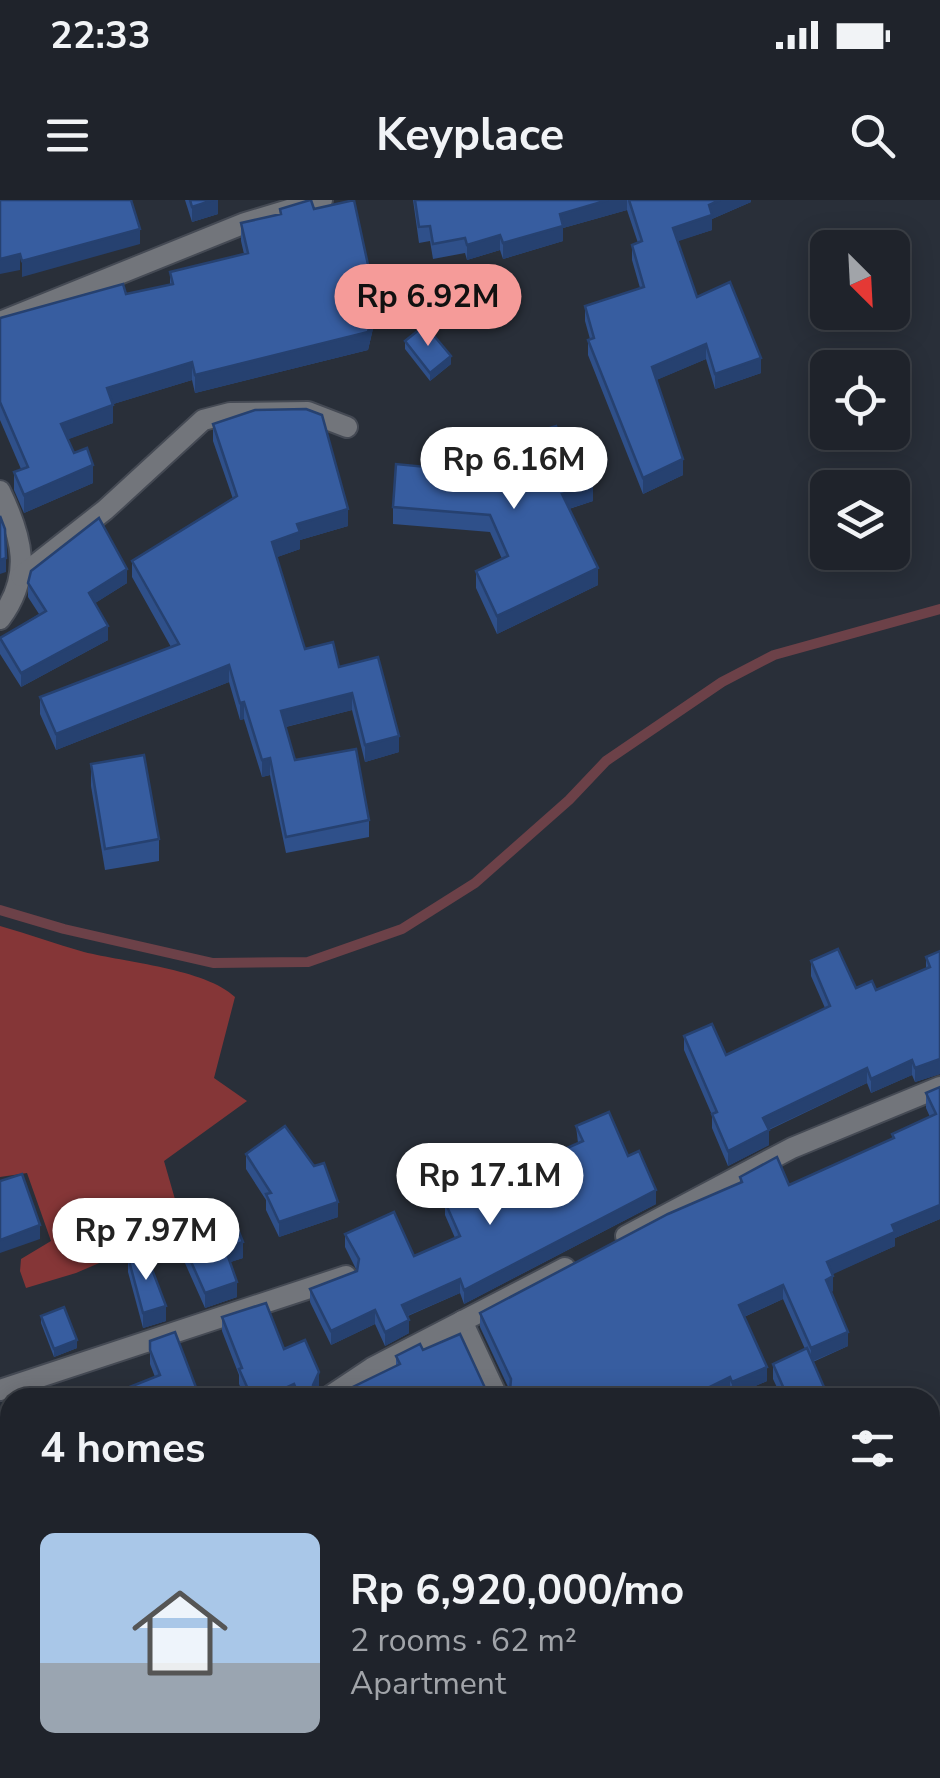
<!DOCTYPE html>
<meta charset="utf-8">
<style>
:root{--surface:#1f232b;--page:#272b33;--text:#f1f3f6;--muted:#a1a4a9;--line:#3c4047;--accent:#f59b99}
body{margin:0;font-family:"Nunito Sans",sans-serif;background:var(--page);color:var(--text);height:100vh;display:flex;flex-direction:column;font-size:38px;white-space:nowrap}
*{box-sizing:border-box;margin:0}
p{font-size:32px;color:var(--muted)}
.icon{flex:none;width:55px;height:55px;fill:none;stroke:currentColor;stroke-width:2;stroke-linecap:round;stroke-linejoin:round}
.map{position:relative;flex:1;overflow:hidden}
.drawer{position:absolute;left:0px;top:1188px;width:940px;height:392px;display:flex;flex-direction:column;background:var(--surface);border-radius:30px 30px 0 0;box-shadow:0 5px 25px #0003,0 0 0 2px var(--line)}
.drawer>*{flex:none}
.needle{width:65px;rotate:156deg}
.controls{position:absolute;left:810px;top:30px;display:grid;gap:20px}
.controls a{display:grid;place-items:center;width:100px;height:100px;border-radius:15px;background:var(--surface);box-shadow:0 5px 25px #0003,0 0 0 2px var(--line);font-size:50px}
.price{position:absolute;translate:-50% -85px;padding:0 22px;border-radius:35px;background:#fff;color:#222;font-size:32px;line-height:65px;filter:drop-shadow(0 2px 5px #0008)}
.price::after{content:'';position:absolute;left:50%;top:60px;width:30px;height:22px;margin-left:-15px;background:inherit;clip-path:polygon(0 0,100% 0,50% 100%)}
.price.current{background:var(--accent);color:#111}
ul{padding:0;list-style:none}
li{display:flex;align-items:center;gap:30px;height:250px;padding:0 40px}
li+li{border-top:2px solid var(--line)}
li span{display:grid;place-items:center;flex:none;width:280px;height:200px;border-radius:15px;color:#555}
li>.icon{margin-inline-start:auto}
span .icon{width:120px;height:120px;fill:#fffc;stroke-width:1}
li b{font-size:42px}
h2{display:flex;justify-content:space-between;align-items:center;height:120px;padding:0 40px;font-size:42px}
.status{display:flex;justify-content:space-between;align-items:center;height:70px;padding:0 50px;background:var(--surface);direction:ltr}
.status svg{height:28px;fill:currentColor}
header{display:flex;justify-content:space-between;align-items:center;height:130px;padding:0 40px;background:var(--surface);font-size:45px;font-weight:700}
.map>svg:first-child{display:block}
.green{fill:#853637}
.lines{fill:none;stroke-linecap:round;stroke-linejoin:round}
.stream{stroke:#6c4148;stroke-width:10}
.street-casing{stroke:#454a54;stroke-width:24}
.street{stroke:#72757b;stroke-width:20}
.wall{fill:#2f508a}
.shaded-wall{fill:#264170}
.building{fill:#375da0;stroke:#264170;stroke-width:2.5}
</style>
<div class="status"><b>22:33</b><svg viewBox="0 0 49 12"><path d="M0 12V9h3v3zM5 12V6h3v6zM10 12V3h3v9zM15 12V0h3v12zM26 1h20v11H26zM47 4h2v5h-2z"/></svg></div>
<header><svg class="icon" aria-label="menu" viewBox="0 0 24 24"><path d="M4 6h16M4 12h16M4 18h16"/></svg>Keyplace<svg class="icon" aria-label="search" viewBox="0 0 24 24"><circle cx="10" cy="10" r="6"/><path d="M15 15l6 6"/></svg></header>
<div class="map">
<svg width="940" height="1578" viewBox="0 0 940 1578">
<rect width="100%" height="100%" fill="#292f39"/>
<path class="green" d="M0,726C28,734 56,744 84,752C124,762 206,769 235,797L214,878L247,901L164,961L183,1027L76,1073L26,1088L20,1071L21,1059L51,1041L27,973L0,977Z"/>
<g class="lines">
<path class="stream" d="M0,710L64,729L213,763L308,762L402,729L475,683L569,600L606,561L722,482L774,455L940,409"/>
<defs>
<g id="street">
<path d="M0,122L245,23L322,0"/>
<path d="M0,291C22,337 33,375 0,419"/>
<path d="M21,376L105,310L203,220L230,213L308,212L347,227"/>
<path d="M626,1036L792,948L940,887"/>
<path d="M462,1121L498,1198"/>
<path d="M0,1190L346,1076"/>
<path d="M327,1198L372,1168L565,1068"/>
<path d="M930,1311L940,1299"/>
<path d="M0,1356L10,1352"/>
<path d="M0,1538L10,1562"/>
</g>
</defs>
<use href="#street" class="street-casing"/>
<use href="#street" class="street"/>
</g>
<g class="wall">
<path d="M185,0H218V14L192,22Z"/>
<path d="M413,0H751V2L712,19V30L677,41L697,97L761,173L715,189L706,159L656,180L683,275L643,294L588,155V140L590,139L585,121V106L640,88L632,60V45L638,43L627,10L563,28V41L503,59L500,50L467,60L465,53L433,59L430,41L419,43Z"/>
<path d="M280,9H314L373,88L378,107L368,150L195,193L192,180L113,204V223L68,239L74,253L93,283L24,313L14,290V272L21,269L0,220V118L126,94L170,84V72L244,54L241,41V23L280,14Z"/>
<path d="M405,141L451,164L430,181L405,149Z"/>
<path d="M213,224L348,326L300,340V349L277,357L305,449L339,467L399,552L365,562L352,510L286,527L295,560L369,620V637L286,653L270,575L262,577L244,519L240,520L229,482L56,550L40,514V497L171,447L132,377V361L233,299L213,241Z"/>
<path d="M514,239L564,250L593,301L569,309L598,385L497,434L476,388V371L502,359L490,332L393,324V307L436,268L484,264L514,250Z"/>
<path d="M28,383H127L95,403L108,440L21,487L0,454V438L39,414L28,397Z"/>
<path d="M91,564L159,639V661L105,670L91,586Z"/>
<path d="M940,751V874L915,882L912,875L871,893L867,883L769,930V945L728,966L712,928V915L684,850V836L726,855L825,808L811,776V761L856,788L876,790L926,768V757Z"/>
<path d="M940,887V1019L895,1038V1046L832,1074L833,1091L831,1092L848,1146L813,1162L824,1198H782L773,1179V1164L805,1149L783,1099L744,1117L767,1181L732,1196L730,1191L717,1198H245L239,1184V1175L222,1131V1117L284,1149L319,1187L317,1191L322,1196H334L396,1166V1156L423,1150L496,1197L503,1196L510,1191L480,1127V1113L740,984V977L789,985L892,939V934L930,917L926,908V893Z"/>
<path d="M576,926L628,956L656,1004L464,1104L460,1093L408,1116L409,1133L385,1146L375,1124L331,1145L310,1102V1089L357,1071L345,1047V1034L414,1056L455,1038L445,1015V1002L578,943Z"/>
<path d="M246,954L338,1017L279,1037L266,1010V1000L246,969Z"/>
<path d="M176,1028L243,1058L230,1062L237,1097L205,1108L176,1043Z"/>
<path d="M128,1057L166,1121L143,1128L128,1072Z"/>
<path d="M41,1116L77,1148L54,1157L41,1123Z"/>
<path d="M150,1141L197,1198L155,1177L150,1164Z"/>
<path d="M10,1435V1478L5,1451V1436Z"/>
<path d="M940,1435V1521L930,1500V1440Z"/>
</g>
<g class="shaded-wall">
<path d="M213,0H218V14L192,22V7Z"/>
<path d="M608,0H627V10L563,28V41L503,59V43L560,14Z"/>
<path d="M720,0H751V2L712,19V30L673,43V28L709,5Z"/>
<path d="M140,29V44L22,77V61Z"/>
<path d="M500,35V50L467,60V45Z"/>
<path d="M20,54V70L0,74V59Z"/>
<path d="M378,89V107L368,150L195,193V175Z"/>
<path d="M706,144V159L652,182V167Z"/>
<path d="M451,156V164L430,181V173Z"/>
<path d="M761,158V173L715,189V174Z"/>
<path d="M192,162V180L107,206V188Z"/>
<path d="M113,205V223L61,242V224Z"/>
<path d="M683,259V275L643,294V278Z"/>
<path d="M93,265V283L24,313V295Z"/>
<path d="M593,284V301L562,311V294Z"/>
<path d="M348,309V326L300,340V349L272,359V342L297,324Z"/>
<path d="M6,358V372L0,374V360Z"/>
<path d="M598,368V385L497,434V416Z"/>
<path d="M127,369V383L89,407V393Z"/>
<path d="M108,426V440L21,487V473Z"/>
<path d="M229,465V482L56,550V534Z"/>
<path d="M352,493V510L281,528V511Z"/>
<path d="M244,502V519L240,520V503Z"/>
<path d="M399,536V552L365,562V545Z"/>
<path d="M270,558V575L262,577V560Z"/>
<path d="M940,859V874L915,882V868Z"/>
<path d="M912,860V875L871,893V879Z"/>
<path d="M867,868V883L763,932V918Z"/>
<path d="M769,930V945L728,966V951Z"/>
<path d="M656,990V1004L464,1104V1090Z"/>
<path d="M338,1002V1017L279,1037V1022Z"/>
<path d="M940,1005V1019L895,1038V1046L827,1077V1062L892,1025Z"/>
<path d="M40,1025V1039L0,1053V1040Z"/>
<path d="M243,1042V1058L225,1064V1048Z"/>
<path d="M833,1076V1091L826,1094V1080Z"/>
<path d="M460,1079V1093L402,1118V1105Z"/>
<path d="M237,1082V1097L205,1108V1093Z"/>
<path d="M783,1085V1099L739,1119V1105Z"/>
<path d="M166,1106V1121L143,1128V1113Z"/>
<path d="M375,1110V1124L331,1145V1131Z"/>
<path d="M409,1120V1133L385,1146V1132Z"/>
<path d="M848,1132V1146L811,1162V1148Z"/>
<path d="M77,1140V1148L54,1157V1149Z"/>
<path d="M767,1167V1181L732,1196V1182Z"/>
<path d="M319,1172V1187L314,1198L313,1185Z"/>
<path d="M730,1177V1191L717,1198H687Z"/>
<path d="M294,1184V1198H264Z"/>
<path d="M824,1187V1198H800Z"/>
</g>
<g class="building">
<path d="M0,0H131L140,29L22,61L20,54L0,59Z"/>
<path d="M190,0H213L192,7Z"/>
<path d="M310,0H311L314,9L354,0L373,88L378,89L368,132L195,175L192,162L107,188L113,205L61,224L74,253L87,248L93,265L24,295L14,272L28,267L0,202V118L123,84L126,94L173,84L170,72L248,53L241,23L281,14L280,9Z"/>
<path d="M415,0H608L560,14L563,26L503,43L500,35L467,45L465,38L433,44L430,26L419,27Z"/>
<path d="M629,0H720L709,5L712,15L673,28L697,97L730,82L761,158L715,174L706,144L652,167L683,259L643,278L588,140L594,138L585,106L644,87L632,45L642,41Z"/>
<path d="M425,125L451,156L430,173L405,141Z"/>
<path d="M306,209L322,215L348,309L297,324L300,332L272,342L305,449L333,442L339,467L378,457L399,536L365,545L352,493L281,511L295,560L356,549L369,620L286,637L270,558L262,560L244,502L240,503L229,465L56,534L40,497L179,444L132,361L237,296L213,224L255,210Z"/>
<path d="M556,226L564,250L581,245L593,284L562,294L598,368L497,416L476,371L508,356L490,315L393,307L396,264L436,268L437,260L484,264L517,249L514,239Z"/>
<path d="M0,316L5,329L6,358L0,360Z"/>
<path d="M99,318L127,369L89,393L108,426L21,473L0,438L46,411L28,383L31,371Z"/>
<path d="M144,555L159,639L105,649L91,564Z"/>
<path d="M838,749L856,788L872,781L876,790L930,767L926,757L940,751V859L915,868L912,860L871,879L867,868L763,918L769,930L728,951L712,914L717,912L684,836L712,824L726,855L830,806L811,761Z"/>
<path d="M940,887V1005L892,1025L895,1032L827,1062L833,1076L826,1080L848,1132L811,1148L783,1085L739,1105L767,1167L732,1182L730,1177L687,1198H300L294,1184L264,1198H252L239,1169L242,1168L222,1117L266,1103L284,1149L305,1140L319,1172L313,1185L322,1196H334L400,1164L396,1156L420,1144L423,1150L460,1134L486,1190L496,1197L503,1196L510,1191L511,1179L480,1113L668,1014L742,982L740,977L777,957L789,985L894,938L892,934L936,914L926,893Z"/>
<path d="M609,912L628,956L639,951L656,990L464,1090L460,1079L402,1105L409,1120L385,1132L375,1110L331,1131L310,1089L357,1071L359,1059L345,1034L394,1012L414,1056L460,1036L445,1002L583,941L576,926Z"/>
<path d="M285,926L314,966L324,963L338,1002L279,1022L266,994L271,993L246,954Z"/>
<path d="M22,974L40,1025L0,1040V981Z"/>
<path d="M230,1010L243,1042L225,1048L237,1082L205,1093L176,1028Z"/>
<path d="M145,1051L166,1106L143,1113L128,1057Z"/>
<path d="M64,1107L77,1140L54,1149L41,1116Z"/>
<path d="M175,1132L197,1190L192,1192L195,1198H102L160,1175L150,1150V1141Z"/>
<path d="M807,1148L824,1187L800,1198H788L773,1164Z"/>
<path d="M10,1435V1463L5,1436Z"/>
<path d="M940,1435V1507L930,1487V1474L934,1472L930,1464V1440Z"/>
</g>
</svg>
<div class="controls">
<a><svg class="needle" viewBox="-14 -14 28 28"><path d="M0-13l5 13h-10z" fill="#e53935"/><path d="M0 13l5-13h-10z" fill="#a1a4a9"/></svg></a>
<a><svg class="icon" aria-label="locate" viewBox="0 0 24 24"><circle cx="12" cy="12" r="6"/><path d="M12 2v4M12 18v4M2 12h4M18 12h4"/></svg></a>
<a><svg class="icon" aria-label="layers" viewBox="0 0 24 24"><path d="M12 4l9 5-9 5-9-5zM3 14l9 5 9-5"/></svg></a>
</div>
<b class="price current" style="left:428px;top:149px">Rp 6.92M</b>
<b class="price" style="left:514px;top:312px">Rp 6.16M</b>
<b class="price" style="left:490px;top:1028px">Rp 17.1M</b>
<b class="price" style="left:146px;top:1083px">Rp 7.97M</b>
<section class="drawer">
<h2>4 homes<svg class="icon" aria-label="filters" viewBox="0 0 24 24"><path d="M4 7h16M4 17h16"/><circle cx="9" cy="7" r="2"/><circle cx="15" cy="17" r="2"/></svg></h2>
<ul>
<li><span style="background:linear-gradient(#a9c7e8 65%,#9aa5b1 0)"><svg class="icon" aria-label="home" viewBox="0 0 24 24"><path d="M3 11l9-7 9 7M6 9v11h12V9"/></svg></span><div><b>Rp 6,920,000/mo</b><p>2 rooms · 62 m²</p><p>Apartment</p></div></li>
</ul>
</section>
</div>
